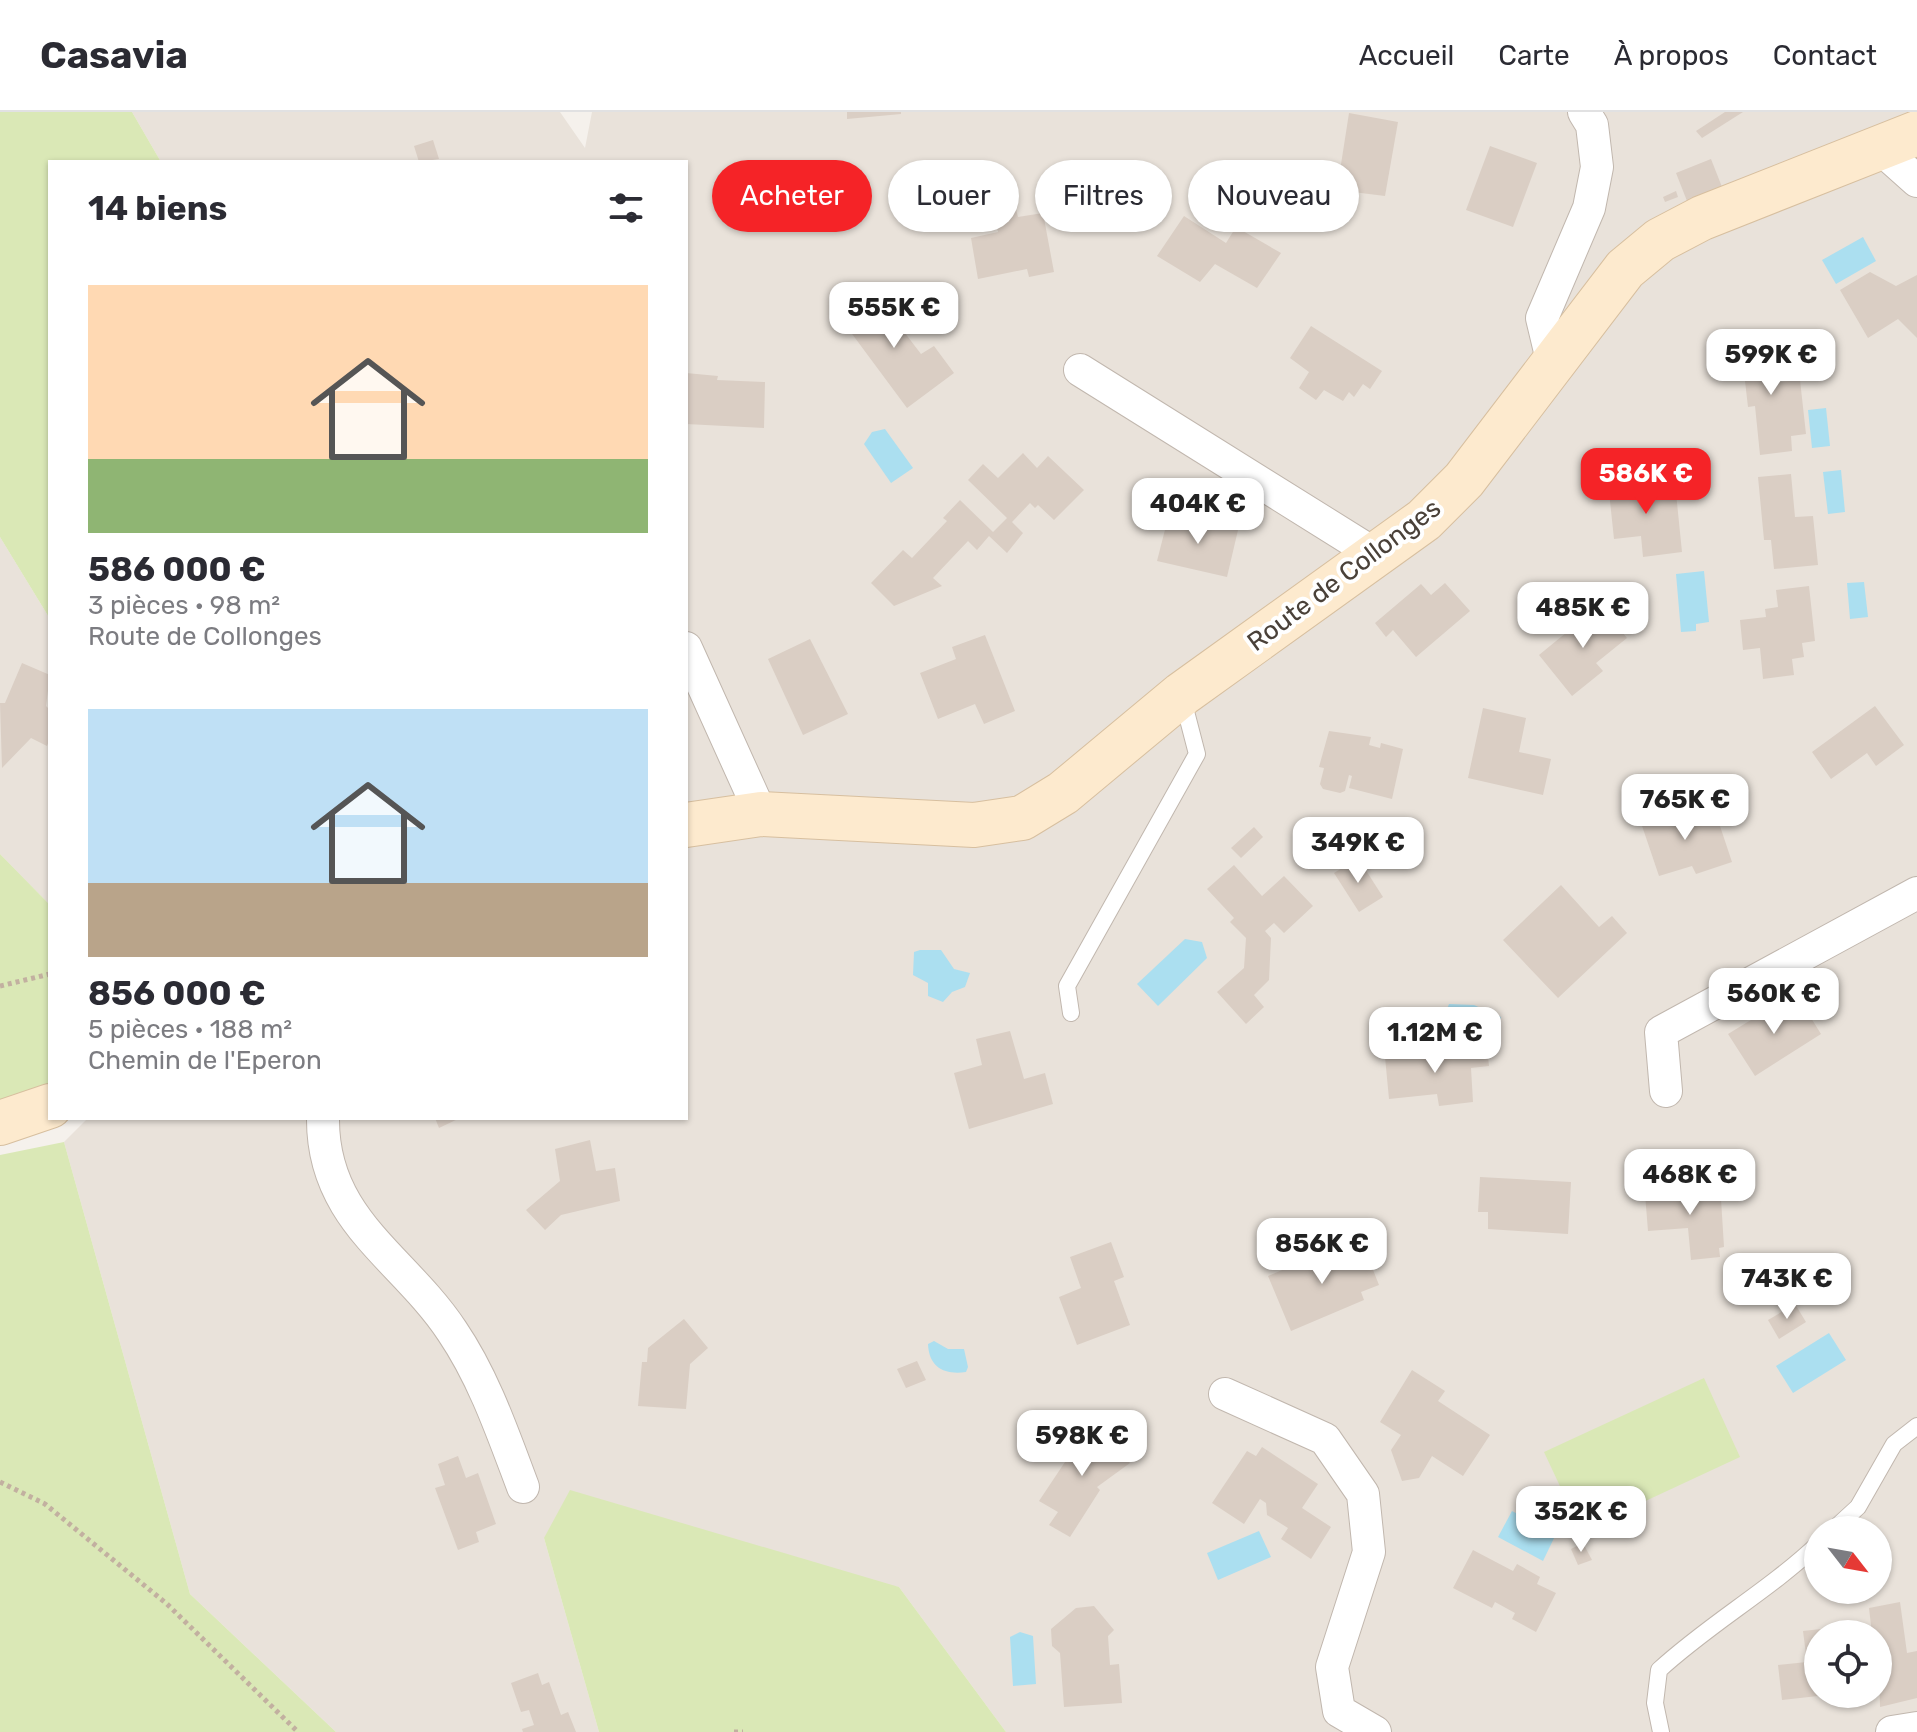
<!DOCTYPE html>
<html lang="fr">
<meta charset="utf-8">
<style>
:root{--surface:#fff;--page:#f2f2f3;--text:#2b2b33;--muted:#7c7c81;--line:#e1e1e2;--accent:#f52327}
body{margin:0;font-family:Rubik,sans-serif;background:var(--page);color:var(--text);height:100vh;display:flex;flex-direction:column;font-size:30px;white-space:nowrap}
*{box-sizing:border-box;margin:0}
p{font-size:26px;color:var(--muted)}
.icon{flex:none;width:44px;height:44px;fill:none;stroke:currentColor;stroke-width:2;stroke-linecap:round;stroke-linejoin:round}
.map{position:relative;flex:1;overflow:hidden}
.side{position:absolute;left:48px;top:48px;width:640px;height:960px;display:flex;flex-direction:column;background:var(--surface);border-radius:0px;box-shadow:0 2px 6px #0004}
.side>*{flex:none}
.guide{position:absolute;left:712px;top:48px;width:760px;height:72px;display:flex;gap:16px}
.needle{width:52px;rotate:121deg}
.tools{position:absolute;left:1804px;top:1404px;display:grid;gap:16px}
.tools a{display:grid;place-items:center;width:88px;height:88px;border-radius:50%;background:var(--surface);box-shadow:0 2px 6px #0004;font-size:40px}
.price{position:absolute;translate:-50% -68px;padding:0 18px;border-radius:16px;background:#fff;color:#222;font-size:26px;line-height:52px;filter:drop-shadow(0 2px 4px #0008)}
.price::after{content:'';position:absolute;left:50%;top:48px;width:24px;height:18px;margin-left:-12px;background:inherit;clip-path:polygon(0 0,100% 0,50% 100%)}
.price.selected{background:var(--accent);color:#fff}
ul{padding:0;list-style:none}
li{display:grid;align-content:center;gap:16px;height:424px;padding:0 40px}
li span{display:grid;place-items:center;height:248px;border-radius:0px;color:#555}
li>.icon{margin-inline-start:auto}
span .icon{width:144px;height:144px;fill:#fffc;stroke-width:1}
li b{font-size:34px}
h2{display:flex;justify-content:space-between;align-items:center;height:96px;padding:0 40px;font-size:34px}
.chip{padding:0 28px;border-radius:36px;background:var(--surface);box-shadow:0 2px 6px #0004;font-size:28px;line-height:72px}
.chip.selected{background:var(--accent);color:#fff}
header{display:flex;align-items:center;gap:48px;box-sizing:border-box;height:112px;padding:0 40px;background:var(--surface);border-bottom:2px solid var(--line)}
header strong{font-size:38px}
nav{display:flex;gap:44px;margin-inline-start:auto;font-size:28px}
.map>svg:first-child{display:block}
.residential{fill:#e9e2da;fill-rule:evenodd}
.green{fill:#dae8b6}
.water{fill:#abdff0}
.building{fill:#dacec4}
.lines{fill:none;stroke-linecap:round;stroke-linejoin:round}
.lane-casing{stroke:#c1b7ae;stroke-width:18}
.street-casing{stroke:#c1b7ae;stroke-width:34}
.secondary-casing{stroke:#d7bf9f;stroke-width:46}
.path{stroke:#c2b0a0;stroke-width:5;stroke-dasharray:4 4;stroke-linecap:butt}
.lane{stroke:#fff;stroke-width:16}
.street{stroke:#fff;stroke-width:32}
.secondary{stroke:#fdeace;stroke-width:44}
.labels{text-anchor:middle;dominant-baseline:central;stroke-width:8;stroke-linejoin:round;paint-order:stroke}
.street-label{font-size:26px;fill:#4a4139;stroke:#fff}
</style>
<header>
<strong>Casavia</strong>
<nav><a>Accueil</a><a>Carte</a><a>À propos</a><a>Contact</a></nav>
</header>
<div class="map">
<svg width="1917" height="1620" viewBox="0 0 1917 1620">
<rect width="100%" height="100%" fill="#f5f1ec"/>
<g class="residential">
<path d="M132,0H560L585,36L592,0H1917V1620H1006L899,1475L544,1426L599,1620H336L190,1482L64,1030L88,1006H686V50H161ZM1818,1418H1878V1478H1818ZM1818,1522H1878V1582H1818Z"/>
<path d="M0,425L50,507V793L0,742Z"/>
</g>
<g class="green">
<path d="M0,0H132L161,50H50V507L0,425Z"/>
<path d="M0,742L50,793V977L0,990Z"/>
<path d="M64,1030L190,1482L336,1620H0V1043Z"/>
<path d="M1704,1266L1740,1345L1581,1419L1544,1340Z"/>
<path d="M570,1378L899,1475L1006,1620H599L544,1426Z"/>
</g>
<g class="water">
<path d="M1863,125L1876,149L1836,172L1822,148Z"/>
<path d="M1826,296L1830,334L1812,336L1808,298Z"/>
<path d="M885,317L913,356L891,371L864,332L872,320Z"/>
<path d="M1841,358L1845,400L1828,402L1823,360Z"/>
<path d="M1704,459L1709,510L1696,512V519L1681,520L1676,462Z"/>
<path d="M1864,470L1868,505L1850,507L1847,471Z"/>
<path d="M1185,827L1202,830L1207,846L1158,894L1137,872Z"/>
<path d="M920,838H941L954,857L970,861L965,875L952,880L943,890L928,884V871L913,863L914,840Z"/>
<path d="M1449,892L1474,893L1501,905L1494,922L1463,925L1440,916Z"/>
<path d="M1829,1221L1846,1248L1793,1281L1776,1254Z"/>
<path d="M934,1229L948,1237H964L968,1255L966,1260C945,1263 929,1256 928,1232Z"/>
<path d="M1512,1399L1556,1422L1543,1449L1498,1425Z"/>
<path d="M1259,1419L1271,1445L1218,1468L1207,1441Z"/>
<path d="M1020,1520L1033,1524L1036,1572L1013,1574L1010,1525Z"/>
</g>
<g class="building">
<path d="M847,0H901V2L847,7Z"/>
<path d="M1725,0H1743L1702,26L1696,19Z"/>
<path d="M1349,1L1398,10L1385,84L1337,78Z"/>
<path d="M433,28L439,47L419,50L414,34Z"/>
<path d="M1490,34L1537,51L1513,115L1466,98Z"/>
<path d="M1711,47L1722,75L1687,89L1676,61Z"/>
<path d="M1676,79L1678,85L1665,90L1663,85Z"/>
<path d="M1016,97L1018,105L1043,101L1054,160L1029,165L1027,157L978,167L971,126L998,120L994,101Z"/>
<path d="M1184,104L1226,131L1236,115L1281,141L1257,176L1215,152L1200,170L1157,144Z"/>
<path d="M1870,160L1896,174L1917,163V226L1898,207L1868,226L1840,178Z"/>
<path d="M872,178L921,242L934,234L954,261L907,296L838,203Z"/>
<path d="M1311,214L1382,259L1370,277L1363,272L1354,285L1349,280L1343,289L1324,278L1316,288L1299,276L1309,260L1290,246Z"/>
<path d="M1772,223L1777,270L1800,268L1806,322L1791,324L1792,339L1760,343L1755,294L1748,295L1740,226Z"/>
<path d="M686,261L718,264L717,268L765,270L764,316L686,312Z"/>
<path d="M1023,341L1037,356L1048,344L1084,378L1054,408L1038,393L1035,396L1030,391L1012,410L1023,421L1007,441L989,424L977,438L968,429L933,466L942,474L894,494L871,471L903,438L912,446L947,409L943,406L960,388L993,420L1007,406L968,368L983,352L998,366Z"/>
<path d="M1791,362L1795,405L1813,404L1818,453L1774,457L1771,428H1764L1758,365Z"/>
<path d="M1635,367L1636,375L1675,371L1682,440L1643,445L1641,424L1614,427L1608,370Z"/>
<path d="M1169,402L1238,418L1227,465L1157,449Z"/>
<path d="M1445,471L1470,499L1416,545L1393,518L1386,525L1375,511L1421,472L1431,483Z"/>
<path d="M1809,474L1815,529L1802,531L1804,545L1792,547L1794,563L1763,567L1760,536L1743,538L1740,508L1766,505L1765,497L1778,495L1776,478Z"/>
<path d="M1600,493L1627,526L1596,551L1603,559L1572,584L1539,543Z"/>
<path d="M985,523L1015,599L984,612L975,592L938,607L920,561L956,547L952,535Z"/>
<path d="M810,527L848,602L803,623L768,547Z"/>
<path d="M22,551L50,563L46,594L50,598V626L47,634L31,626L2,656L0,591H5Z"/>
<path d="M1875,594L1904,633L1876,654L1867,641L1831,667L1812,640Z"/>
<path d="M1483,596L1526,606L1519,640L1551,647L1543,683L1468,666Z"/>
<path d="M1329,619L1371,625L1369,633L1380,636L1381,631L1403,637L1392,687L1349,676L1352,664L1349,663L1345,679L1340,681L1323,677L1320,672L1324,656L1319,655Z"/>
<path d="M1673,694L1678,710L1715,699L1732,750L1696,762L1692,754L1659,764L1639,705Z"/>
<path d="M1254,715L1263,725L1241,746L1231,736Z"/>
<path d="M1358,746L1383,785L1359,800L1334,761Z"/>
<path d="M1234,753L1262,784L1284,764L1313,794L1284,821L1274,811L1265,819L1271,826L1269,868L1254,883L1264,895L1246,912L1217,880L1244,856L1246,826L1230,810L1234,806L1207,777Z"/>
<path d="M1561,773L1599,815L1612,804L1627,821L1558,886L1503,828Z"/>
<path d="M1798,885L1821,922L1755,964L1728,922L1764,900L1768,905Z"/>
<path d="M1010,919L1024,967L1045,961L1053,992L969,1017L954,961L982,953L976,927Z"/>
<path d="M1487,935L1489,954L1471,956L1473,990L1439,994L1437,982L1389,987L1385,945Z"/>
<path d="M435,1006H460L439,1016Z"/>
<path d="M590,1028L596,1059L615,1056L620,1089L561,1103L545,1118L526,1098L560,1069L555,1037Z"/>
<path d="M1480,1065L1571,1070L1568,1122L1488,1117V1100H1478Z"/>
<path d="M1720,1071L1724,1135L1719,1136L1720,1145L1691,1148L1688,1116L1648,1119L1645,1082L1700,1077V1073Z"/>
<path d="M1111,1130L1124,1165L1114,1169L1130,1213L1077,1233L1059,1185L1081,1176L1070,1145Z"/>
<path d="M1364,1135L1379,1173L1361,1180L1364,1188L1291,1219L1268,1164L1322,1141L1325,1150Z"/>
<path d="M1795,1192L1806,1210L1779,1227L1768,1208Z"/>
<path d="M684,1207L708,1236L690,1252L686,1297L638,1294L642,1250H647L648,1236Z"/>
<path d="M917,1249L926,1268L906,1276L897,1257Z"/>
<path d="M1412,1258L1445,1279L1438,1289L1490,1323L1463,1364L1432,1344L1419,1366L1402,1369L1391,1338L1401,1323L1380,1310Z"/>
<path d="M1098,1312L1130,1351L1097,1375L1100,1378L1070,1425L1049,1413L1058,1400L1039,1389L1065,1350L1061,1341Z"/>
<path d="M1262,1335L1318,1372L1302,1396L1331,1415L1311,1447L1281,1427L1288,1416L1267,1403L1266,1391L1260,1387L1244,1412L1212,1391L1247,1339L1256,1344Z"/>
<path d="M458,1344L466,1366L478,1361L496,1412L476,1420L479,1430L458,1438L435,1376L445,1373L438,1352Z"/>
<path d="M1583,1431L1592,1448L1578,1453L1571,1437Z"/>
<path d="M1473,1438L1513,1459L1517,1452L1540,1465L1537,1472L1556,1481L1536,1520L1512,1507L1515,1501L1495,1490L1492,1496L1453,1476Z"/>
<path d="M1900,1490L1907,1541L1917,1539V1586L1880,1595L1878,1522H1872L1869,1496Z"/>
<path d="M1094,1494L1114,1518L1108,1524L1110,1553L1119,1552L1122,1591L1064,1595L1060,1541L1052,1534L1051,1517L1076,1496Z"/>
<path d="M1839,1515L1840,1522H1818V1584L1782,1588L1778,1553L1807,1550L1803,1519Z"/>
<path d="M538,1561L542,1573L549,1570L561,1603L568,1600L576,1620H523L522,1617L534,1613L529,1598L521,1600L511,1571Z"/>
</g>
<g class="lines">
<defs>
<g id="lane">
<path d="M1071,901L1067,874L1197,642L1183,588"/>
<path d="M1833,1418L1858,1395L1894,1332L1917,1314"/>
<path d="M1661,1620L1655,1591L1659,1558C1709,1512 1768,1479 1818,1432"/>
</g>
<g id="street">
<path d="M1880,36L1917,69"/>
<path d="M1553,252L1542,206L1589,96L1597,55L1592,13L1584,0"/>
<path d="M1080,258L1376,443"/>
<path d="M686,536L761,702"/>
<path d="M1666,979L1661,920L1917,781"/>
<path d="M323,1006C322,1108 403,1145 452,1219C484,1266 503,1322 523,1375"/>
<path d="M1225,1282L1325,1327L1363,1382L1369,1440L1332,1555L1339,1599L1375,1620"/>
<path d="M1892,1620L1917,1616"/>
</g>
<g id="secondary">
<path d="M686,713L761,702L974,713L1022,706L1063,681L1182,582L1424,408L1464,368L1625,157L1660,128L1702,106L1917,21"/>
<path d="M0,1011L50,994"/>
</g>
</defs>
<use href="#lane" class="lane-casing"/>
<use href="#street" class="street-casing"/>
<use href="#secondary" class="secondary-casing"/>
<g class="path">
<path d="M0,874L50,862"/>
<path d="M0,1370L45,1392L167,1492L298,1620"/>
<path d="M734,1620H743"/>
</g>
<use href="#lane" class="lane"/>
<use href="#street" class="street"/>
<use href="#secondary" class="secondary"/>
</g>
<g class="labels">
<g class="street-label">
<text transform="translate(1344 463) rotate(-37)">Route de Collonges</text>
</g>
</g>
</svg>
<div class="tools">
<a><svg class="needle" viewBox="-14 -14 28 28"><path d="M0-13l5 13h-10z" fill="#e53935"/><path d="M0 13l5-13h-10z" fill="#7c7c81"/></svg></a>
<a><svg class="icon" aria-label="locate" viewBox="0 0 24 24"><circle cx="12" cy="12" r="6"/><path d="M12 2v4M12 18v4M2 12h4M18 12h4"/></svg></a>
</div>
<b class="price" style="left:894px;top:238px">555K €</b>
<b class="price" style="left:1771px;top:285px">599K €</b>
<b class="price selected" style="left:1646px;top:404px">586K €</b>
<b class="price" style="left:1198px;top:434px">404K €</b>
<b class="price" style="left:1583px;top:538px">485K €</b>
<b class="price" style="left:1685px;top:730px">765K €</b>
<b class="price" style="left:1358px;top:773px">349K €</b>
<b class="price" style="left:1774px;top:924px">560K €</b>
<b class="price" style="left:1435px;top:963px">1.12M €</b>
<b class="price" style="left:1690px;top:1105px">468K €</b>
<b class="price" style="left:1322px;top:1174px">856K €</b>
<b class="price" style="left:1787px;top:1209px">743K €</b>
<b class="price" style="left:1082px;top:1366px">598K €</b>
<b class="price" style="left:1581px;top:1442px">352K €</b>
<div class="guide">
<a class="chip selected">Acheter</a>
<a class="chip">Louer</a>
<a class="chip">Filtres</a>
<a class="chip">Nouveau</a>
</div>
<section class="side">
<h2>14 biens<svg class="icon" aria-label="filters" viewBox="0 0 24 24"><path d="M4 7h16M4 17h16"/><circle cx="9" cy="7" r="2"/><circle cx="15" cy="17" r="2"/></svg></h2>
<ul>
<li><span style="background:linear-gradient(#ffd9b3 70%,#8fb573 0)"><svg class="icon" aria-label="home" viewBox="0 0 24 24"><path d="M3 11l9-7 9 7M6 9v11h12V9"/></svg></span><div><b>586 000 €</b><p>3 pièces · 98 m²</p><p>Route de Collonges</p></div></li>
<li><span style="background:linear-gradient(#bfe0f5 70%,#b9a48a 0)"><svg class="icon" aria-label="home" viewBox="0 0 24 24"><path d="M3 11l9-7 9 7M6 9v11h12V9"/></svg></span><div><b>856 000 €</b><p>5 pièces · 188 m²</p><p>Chemin de l'Eperon</p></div></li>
</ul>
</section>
</div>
